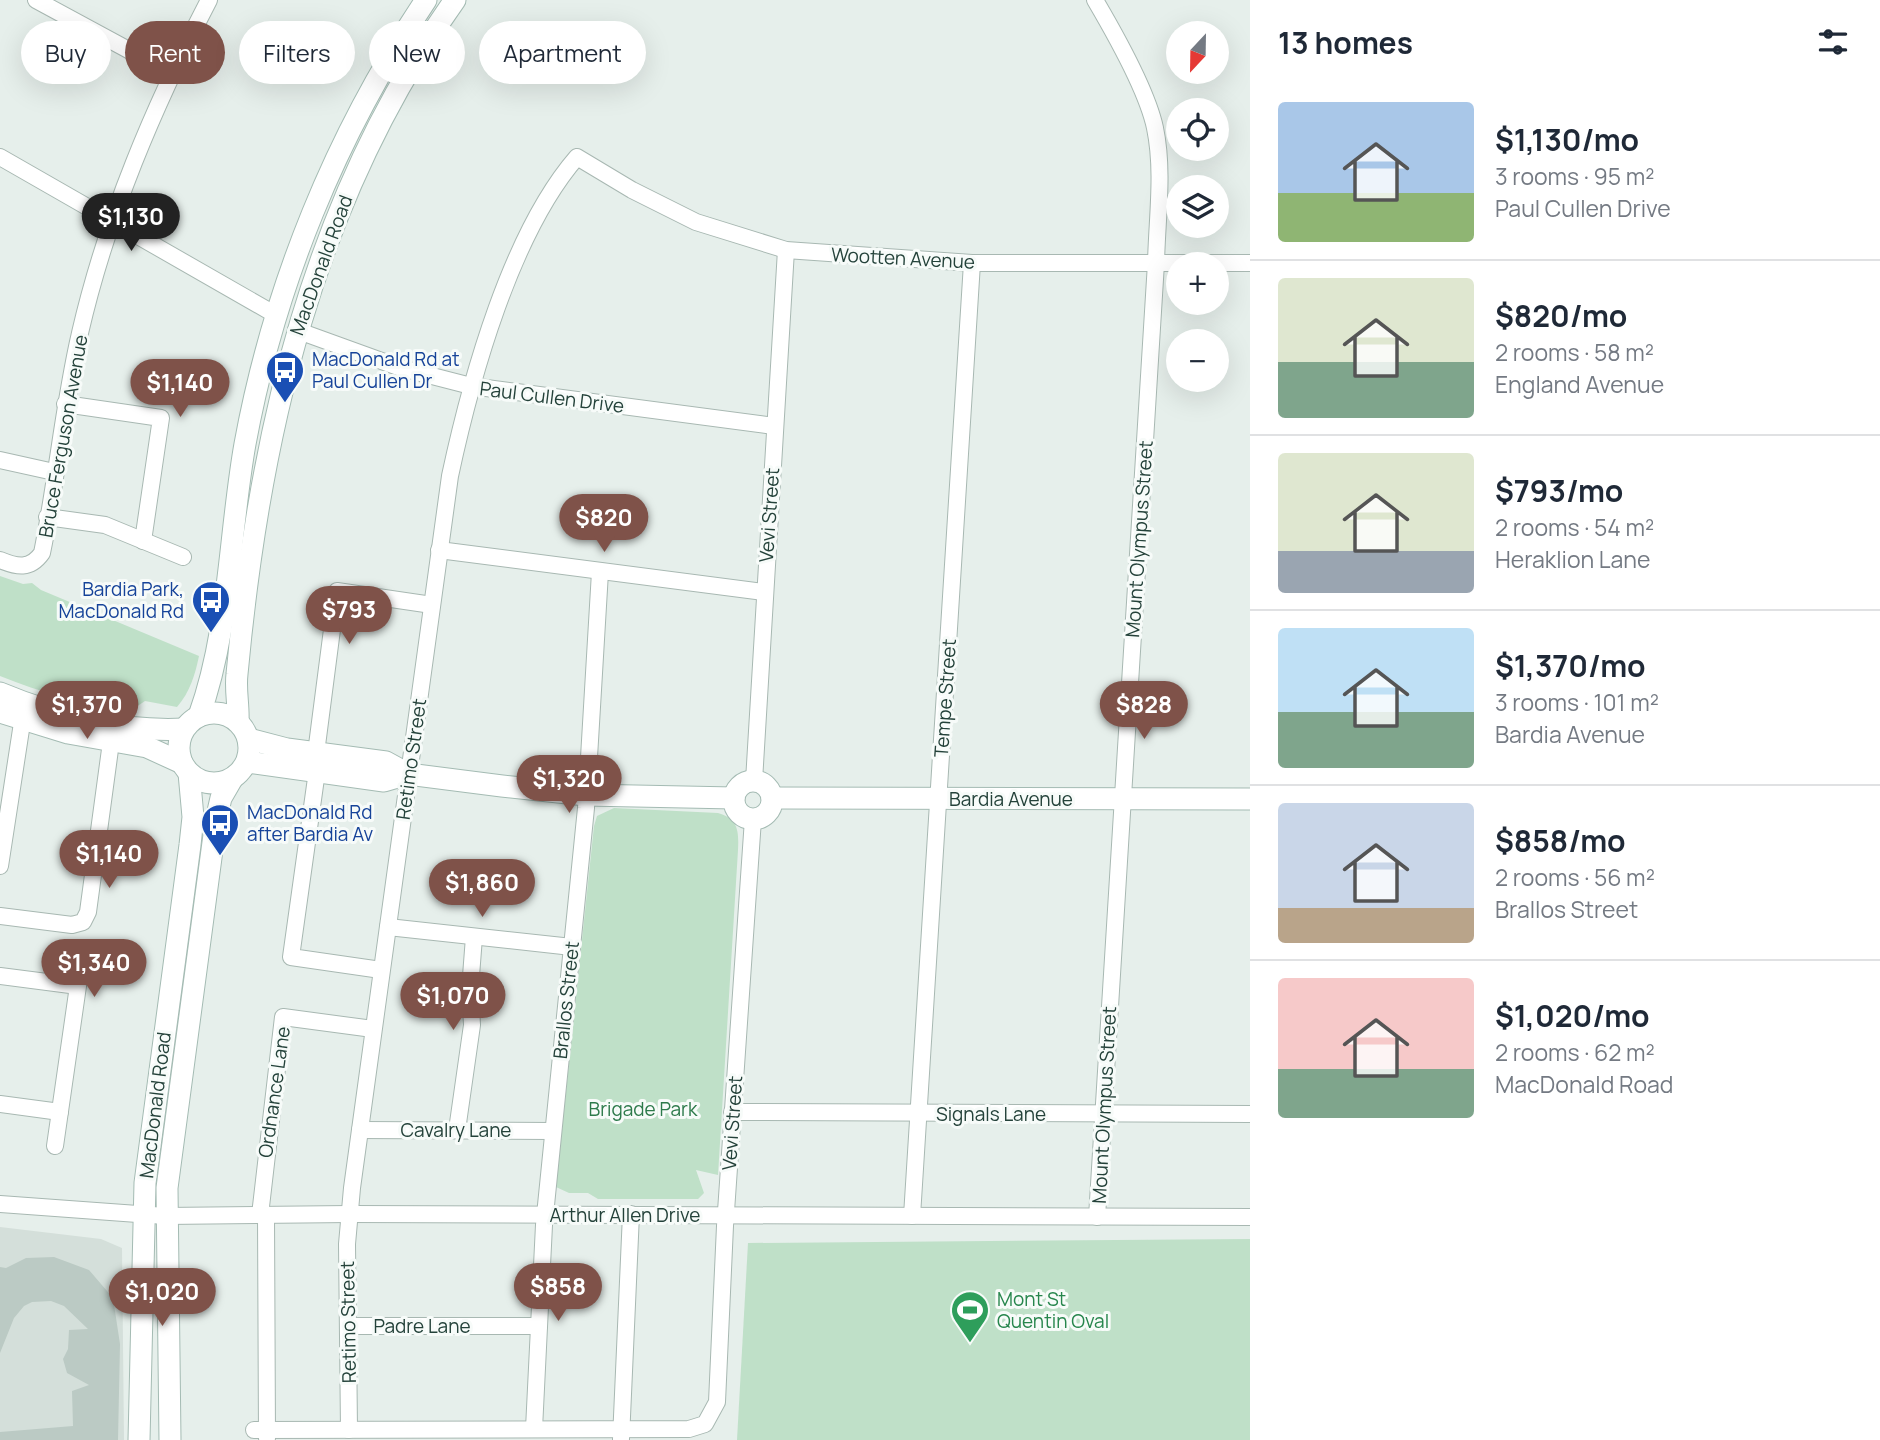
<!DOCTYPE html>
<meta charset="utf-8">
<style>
:root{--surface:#fff;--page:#f2f2f3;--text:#1f2937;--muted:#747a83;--line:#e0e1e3;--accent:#7f5249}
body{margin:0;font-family:Manrope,sans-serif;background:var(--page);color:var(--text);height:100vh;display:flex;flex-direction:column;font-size:26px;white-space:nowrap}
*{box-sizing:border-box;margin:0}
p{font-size:23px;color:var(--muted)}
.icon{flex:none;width:38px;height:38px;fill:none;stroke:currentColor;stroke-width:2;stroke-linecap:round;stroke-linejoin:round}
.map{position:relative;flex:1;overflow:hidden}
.details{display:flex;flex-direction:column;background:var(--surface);width:630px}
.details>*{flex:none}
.top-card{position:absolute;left:21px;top:21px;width:665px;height:63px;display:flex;gap:14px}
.needle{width:46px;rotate:202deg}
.buttons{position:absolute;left:1166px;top:21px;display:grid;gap:14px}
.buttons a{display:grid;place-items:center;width:63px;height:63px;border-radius:50%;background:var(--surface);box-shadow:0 7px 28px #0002;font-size:35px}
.price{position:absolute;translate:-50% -60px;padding:0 16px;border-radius:24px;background:var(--accent);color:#fff;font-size:23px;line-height:46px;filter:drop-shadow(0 2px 4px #0008)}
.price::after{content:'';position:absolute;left:50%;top:42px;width:21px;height:16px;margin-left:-10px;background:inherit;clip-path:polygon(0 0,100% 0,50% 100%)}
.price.selected{background:#222;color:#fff}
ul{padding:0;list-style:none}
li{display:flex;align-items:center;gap:21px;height:175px;padding:0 28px}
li+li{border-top:2px solid var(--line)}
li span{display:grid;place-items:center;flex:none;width:196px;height:140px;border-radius:7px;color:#555}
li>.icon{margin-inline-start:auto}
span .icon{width:84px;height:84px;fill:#fffc;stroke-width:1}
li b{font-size:30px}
h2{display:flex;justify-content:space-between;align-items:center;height:84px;padding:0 28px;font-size:30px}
.pill{padding:0 24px;border-radius:32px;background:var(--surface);box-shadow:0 7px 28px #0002;font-size:24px;line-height:63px}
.pill.selected{background:var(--accent);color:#fff}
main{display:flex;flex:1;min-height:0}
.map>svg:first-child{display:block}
.built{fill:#d4dfda}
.green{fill:#bfe0c8}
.building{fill:#bbcac4}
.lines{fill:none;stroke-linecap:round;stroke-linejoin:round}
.street-casing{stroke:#a8b8b2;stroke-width:18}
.secondary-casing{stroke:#a4bbb3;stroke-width:23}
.street{stroke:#fff;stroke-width:16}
.secondary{stroke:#fff;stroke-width:21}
.labels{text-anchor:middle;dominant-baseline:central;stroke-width:6;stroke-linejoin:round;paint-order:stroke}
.street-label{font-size:19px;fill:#24423a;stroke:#f7fbf9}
.transit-label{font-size:19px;fill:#164399;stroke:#f7fbf9;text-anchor:start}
.park-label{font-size:19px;fill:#2d7a4b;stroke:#f7fbf9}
.leisure-label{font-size:19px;fill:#27864d;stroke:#f7fbf9;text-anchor:start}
</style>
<main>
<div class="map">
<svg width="1250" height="1440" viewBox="0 0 1250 1440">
<rect width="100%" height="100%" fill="#e6efeb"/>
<path class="built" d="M0,1227L101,1239L122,1248L124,1440H0Z"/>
<g class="green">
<path d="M0,576L23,584L32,583L41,590L199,656C195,675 190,692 177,707L145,701L130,711C86,704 41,693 0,676Z"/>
<path d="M614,808L718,813C738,819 739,830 738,850L718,1175L696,1170L704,1193L698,1199H598L588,1193H569L556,1187L594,826L597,816Z"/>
<path d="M1250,1239V1440H737L748,1243Z"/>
</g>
<path class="building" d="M54,1257L89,1270L113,1298L120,1344L118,1440H0V1432L73,1426L72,1391L89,1385L67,1373L63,1359L68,1349L69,1330L88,1329L64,1306L51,1301L32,1302L24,1306L14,1318L0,1353V1267L6,1268L26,1258Z"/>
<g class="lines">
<defs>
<g id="street">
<path d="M36,0L171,73"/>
<path d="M1095,0C1115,34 1147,90 1155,128C1164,171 1157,218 1156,263L1097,1217"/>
<path d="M0,157L276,315"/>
<path d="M296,330L401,368L471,386L774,426"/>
<path d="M65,404L161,418L143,541"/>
<path d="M0,460L54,472"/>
<path d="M47,517L105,525L183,557"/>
<path d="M439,550L764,592"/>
<path d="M0,560C17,567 30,570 42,553C57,480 63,406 80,333C107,216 154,106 209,0"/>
<path d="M316,753L337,591L432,605"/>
<path d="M317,771L291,957L381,970"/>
<path d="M754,781L786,250"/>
<path d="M0,866L24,710"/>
<path d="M0,916L72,925L83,922L88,912L111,742"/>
<path d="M388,927L572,947"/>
<path d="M0,976L78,986L55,1146"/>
<path d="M0,1104L60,1112"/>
<path d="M732,1112L1250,1114"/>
<path d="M360,1130L552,1131"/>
<path d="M457,1130L472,1025L470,989L474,937"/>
<path d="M0,1204L165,1216L350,1214L1250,1217"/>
<path d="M260,1215L283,1017L373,1029"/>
<path d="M266,1215L267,1438"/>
<path d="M912,1216L972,263"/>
<path d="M348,1326H539"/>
<path d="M534,1429L544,1225L586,808L600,572"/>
<path d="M254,1430L689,1429L705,1424L717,1402L725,1226L753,819"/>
<path d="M349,1430L347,1244L352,1188L450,476C471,378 511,233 577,157L632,190L696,222L786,250L972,263H1250"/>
<path d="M621,1439L631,1214"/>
</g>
<g id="secondary">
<path d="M0,693C57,717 123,732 184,729"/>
<path d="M0,712L68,733L147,747L182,763"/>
<circle cx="214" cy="748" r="35"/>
<path d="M199,716C230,630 229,534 245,444C274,286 336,134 426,0"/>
<path d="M238,722C239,706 235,690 237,674C259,435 313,198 455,0"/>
<path d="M249,739L287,749L386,762L408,774L502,786L586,795L734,798"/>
<path d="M247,762L384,781L408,774"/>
<circle cx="753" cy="800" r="19"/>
<path d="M772,798L1250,799"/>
<path d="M139,1440L145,1183L190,845L193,817L189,773"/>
<path d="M170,1440L167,1188L216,820L221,798L232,779"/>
</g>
</defs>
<use href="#street" class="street-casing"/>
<use href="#secondary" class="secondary-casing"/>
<use href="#street" class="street"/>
<use href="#secondary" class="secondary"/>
</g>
<defs>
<symbol id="bus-pin" viewBox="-11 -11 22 30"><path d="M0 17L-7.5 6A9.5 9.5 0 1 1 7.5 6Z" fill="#1a4fb4" stroke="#f7fbf9"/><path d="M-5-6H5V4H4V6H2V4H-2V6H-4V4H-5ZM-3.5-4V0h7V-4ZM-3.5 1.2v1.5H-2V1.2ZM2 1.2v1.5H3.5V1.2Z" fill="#fff"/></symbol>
<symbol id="stadium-pin" viewBox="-11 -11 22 30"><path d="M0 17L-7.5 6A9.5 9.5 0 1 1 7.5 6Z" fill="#2e9e5b" stroke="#f7fbf9"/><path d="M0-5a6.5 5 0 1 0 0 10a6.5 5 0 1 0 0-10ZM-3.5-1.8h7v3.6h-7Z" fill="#fff"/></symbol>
</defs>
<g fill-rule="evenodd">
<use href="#bus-pin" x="263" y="348" width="44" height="60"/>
<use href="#bus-pin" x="189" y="578" width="44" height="60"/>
<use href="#bus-pin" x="198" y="801" width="44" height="60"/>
<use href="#stadium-pin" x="948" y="1288" width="44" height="60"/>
</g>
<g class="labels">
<g class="street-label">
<text transform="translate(903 258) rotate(3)">Wootten Avenue</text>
<text transform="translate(321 265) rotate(-70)">MacDonald Road</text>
<text transform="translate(552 397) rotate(7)">Paul Cullen Drive</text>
<text transform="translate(63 436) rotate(-80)">Bruce Ferguson Avenue</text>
<text transform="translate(769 515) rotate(-86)">Vevi Street</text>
<text transform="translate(1139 539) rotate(-86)">Mount Olympus Street</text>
<text transform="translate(945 698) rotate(-86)">Tempe Street</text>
<text transform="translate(411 759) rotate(-82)">Retimo Street</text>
<text x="1011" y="799">Bardia Avenue</text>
<text transform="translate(566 1000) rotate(-84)">Brallos Street</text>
<text transform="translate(274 1092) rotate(-82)">Ordnance Lane</text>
<text transform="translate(155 1105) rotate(-83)">MacDonald Road</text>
<text transform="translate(1104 1105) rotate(-87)">Mount Olympus Street</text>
<text x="991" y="1114">Signals Lane</text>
<text transform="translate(732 1123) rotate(-86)">Vevi Street</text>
<text x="456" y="1130">Cavalry Lane</text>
<text x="625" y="1215">Arthur Allen Drive</text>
<text transform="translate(348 1322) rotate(-91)">Retimo Street</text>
<text x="422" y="1326">Padre Lane</text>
</g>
<g class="transit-label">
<text x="312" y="359">MacDonald Rd at<tspan x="312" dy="22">Paul Cullen Dr</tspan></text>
<text x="184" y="589" text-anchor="end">Bardia Park,<tspan x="184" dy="22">MacDonald Rd</tspan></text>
<text x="247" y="812">MacDonald Rd<tspan x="247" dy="22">after Bardia Av</tspan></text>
</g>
<g class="park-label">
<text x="643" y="1109">Brigade Park</text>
</g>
<g class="leisure-label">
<text x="997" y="1299">Mont St<tspan x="997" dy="22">Quentin Oval</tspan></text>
</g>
</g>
</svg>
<div class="buttons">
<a><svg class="needle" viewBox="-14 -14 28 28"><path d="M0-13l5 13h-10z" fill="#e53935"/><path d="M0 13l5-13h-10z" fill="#747a83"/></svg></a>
<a><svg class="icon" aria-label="locate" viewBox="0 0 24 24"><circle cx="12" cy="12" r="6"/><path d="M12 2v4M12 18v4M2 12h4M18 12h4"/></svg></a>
<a><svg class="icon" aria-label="layers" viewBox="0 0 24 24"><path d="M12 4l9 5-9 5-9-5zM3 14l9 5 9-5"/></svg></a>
<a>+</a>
<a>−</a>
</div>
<b class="price selected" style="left:131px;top:253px">$1,130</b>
<b class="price" style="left:180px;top:419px">$1,140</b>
<b class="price" style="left:604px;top:554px">$820</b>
<b class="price" style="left:349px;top:646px">$793</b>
<b class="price" style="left:87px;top:741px">$1,370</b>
<b class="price" style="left:1144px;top:741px">$828</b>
<b class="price" style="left:569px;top:815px">$1,320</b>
<b class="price" style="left:109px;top:890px">$1,140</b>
<b class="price" style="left:482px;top:919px">$1,860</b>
<b class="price" style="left:94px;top:999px">$1,340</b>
<b class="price" style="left:453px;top:1032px">$1,070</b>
<b class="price" style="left:558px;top:1323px">$858</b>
<b class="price" style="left:162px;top:1328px">$1,020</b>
<div class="top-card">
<a class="pill">Buy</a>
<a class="pill selected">Rent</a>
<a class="pill">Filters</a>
<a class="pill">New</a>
<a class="pill">Apartment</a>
</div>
</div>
<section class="details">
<h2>13 homes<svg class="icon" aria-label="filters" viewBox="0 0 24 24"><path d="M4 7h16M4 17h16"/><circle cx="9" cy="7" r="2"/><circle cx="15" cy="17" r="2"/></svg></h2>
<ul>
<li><span style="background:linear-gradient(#a9c7e8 65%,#8fb573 0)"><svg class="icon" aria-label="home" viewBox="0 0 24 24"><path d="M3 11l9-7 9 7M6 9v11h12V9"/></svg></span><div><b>$1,130/mo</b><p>3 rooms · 95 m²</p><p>Paul Cullen Drive</p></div></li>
<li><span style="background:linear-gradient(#dfe7d0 60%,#7fa58c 0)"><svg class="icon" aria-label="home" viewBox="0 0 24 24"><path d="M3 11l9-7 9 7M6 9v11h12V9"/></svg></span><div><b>$820/mo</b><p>2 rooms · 58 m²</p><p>England Avenue</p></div></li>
<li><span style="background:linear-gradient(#dfe7d0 70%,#9aa5b1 0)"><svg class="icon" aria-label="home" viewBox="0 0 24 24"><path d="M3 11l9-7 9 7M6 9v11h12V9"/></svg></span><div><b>$793/mo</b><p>2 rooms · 54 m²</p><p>Heraklion Lane</p></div></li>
<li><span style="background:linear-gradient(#bfe0f5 60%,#7fa58c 0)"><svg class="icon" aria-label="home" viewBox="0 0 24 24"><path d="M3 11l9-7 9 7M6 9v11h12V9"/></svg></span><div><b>$1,370/mo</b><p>3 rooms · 101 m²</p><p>Bardia Avenue</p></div></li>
<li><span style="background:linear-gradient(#c9d6e8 75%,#b9a48a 0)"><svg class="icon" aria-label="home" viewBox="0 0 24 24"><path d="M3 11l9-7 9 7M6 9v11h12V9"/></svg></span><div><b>$858/mo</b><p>2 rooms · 56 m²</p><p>Brallos Street</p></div></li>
<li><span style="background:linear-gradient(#f6c9c9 65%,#7fa58c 0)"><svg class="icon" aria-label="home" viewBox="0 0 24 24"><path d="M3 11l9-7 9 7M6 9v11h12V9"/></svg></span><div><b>$1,020/mo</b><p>2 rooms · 62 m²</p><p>MacDonald Road</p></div></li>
</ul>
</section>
</main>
